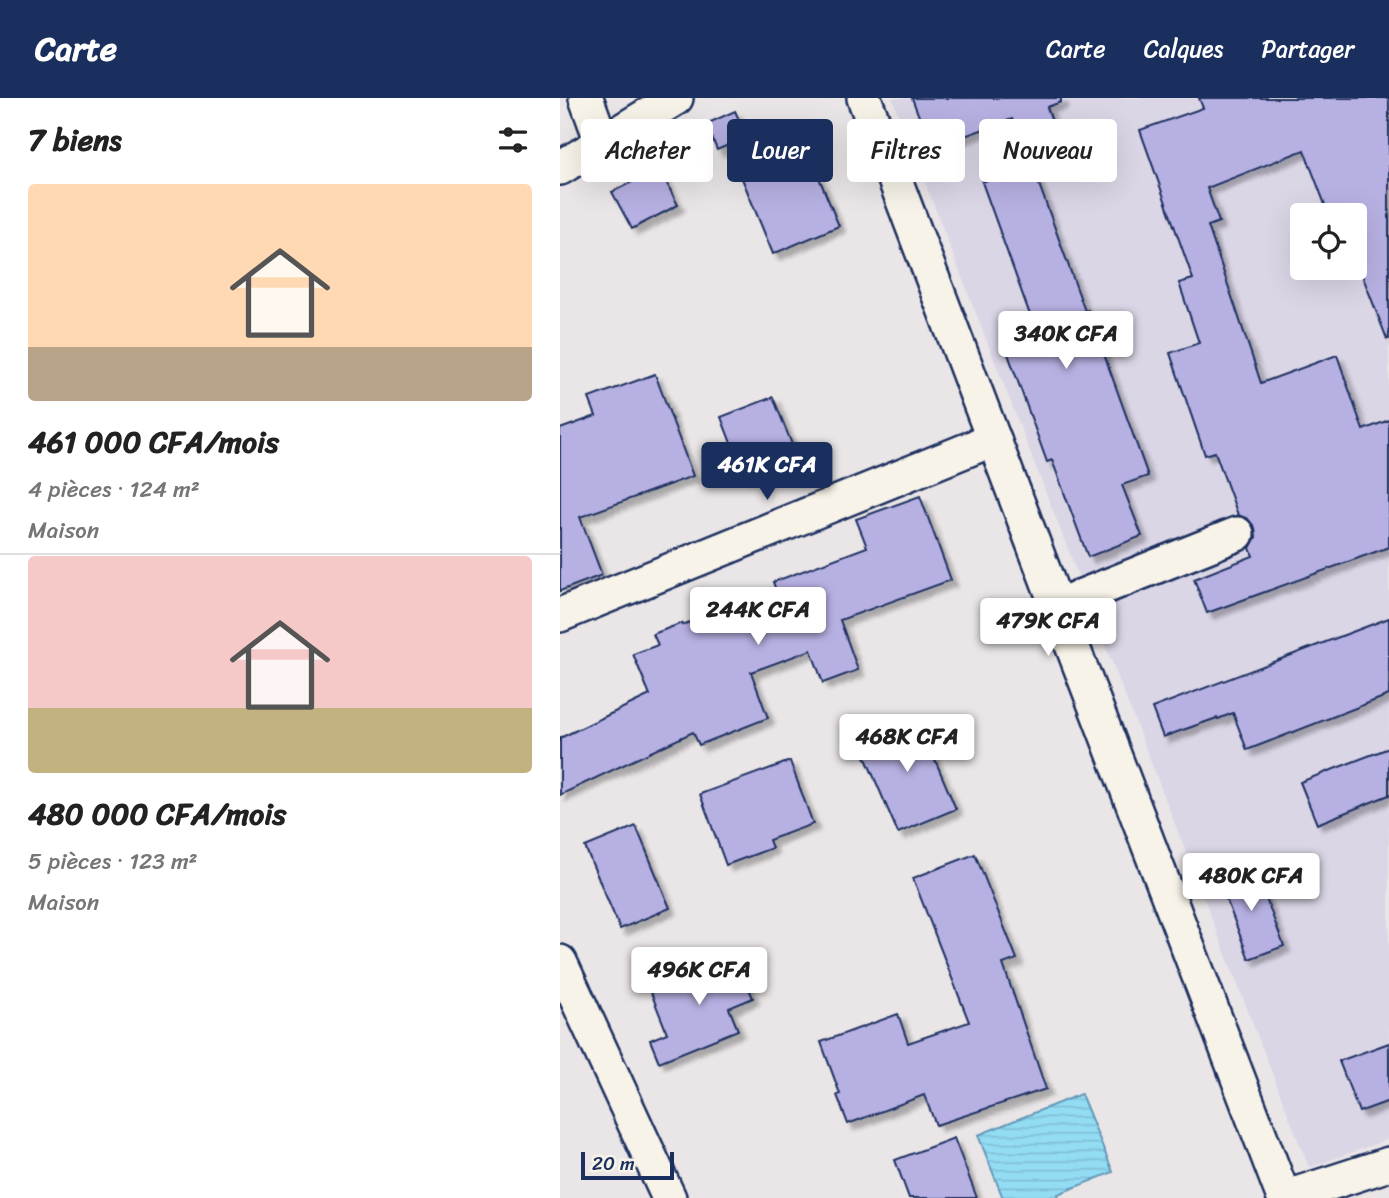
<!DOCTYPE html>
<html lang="fr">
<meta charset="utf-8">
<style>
:root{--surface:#fff;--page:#f2f2f2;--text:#222;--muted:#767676;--line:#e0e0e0;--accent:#1b2f5e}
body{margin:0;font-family:Sriracha,sans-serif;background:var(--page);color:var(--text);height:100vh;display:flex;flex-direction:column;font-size:26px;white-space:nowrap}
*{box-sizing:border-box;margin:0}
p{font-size:23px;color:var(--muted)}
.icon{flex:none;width:38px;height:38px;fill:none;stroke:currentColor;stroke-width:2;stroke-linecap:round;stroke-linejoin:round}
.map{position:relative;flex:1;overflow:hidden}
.drawer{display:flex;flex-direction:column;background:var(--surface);width:560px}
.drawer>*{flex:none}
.hud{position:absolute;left:21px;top:21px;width:665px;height:63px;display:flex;gap:14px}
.controls{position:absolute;left:730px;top:105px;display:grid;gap:14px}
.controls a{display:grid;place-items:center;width:77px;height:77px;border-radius:7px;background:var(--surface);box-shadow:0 7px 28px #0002;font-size:35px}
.scale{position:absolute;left:21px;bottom:18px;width:93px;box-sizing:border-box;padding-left:7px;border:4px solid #1b2f5e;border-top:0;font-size:19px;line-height:24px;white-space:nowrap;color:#1b2f5e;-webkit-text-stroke:5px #f7f3e8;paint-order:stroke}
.price{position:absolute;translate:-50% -60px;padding:0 16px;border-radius:7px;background:#fff;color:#222;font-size:23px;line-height:46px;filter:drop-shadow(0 2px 4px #0008)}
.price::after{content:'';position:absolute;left:50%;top:42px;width:21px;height:16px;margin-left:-10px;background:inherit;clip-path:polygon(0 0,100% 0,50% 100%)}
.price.current{background:var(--accent);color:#fff}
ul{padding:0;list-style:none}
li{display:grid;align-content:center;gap:14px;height:371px;padding:0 28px}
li+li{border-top:2px solid var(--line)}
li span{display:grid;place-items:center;height:217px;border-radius:7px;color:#555}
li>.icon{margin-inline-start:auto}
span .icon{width:126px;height:126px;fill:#fffc;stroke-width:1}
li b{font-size:30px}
h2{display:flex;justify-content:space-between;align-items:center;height:84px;padding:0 28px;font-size:30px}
.pill{padding:0 24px;border-radius:7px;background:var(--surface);box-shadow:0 7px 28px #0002;font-size:24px;line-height:63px}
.pill.current{background:var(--accent);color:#fff}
header{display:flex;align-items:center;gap:42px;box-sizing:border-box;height:98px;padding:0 35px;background:var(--accent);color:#fff}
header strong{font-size:33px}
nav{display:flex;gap:38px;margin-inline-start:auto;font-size:24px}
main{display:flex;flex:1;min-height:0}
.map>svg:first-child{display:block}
.built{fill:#dbd6e6;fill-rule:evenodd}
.water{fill:url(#water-rules);stroke:#6397b8;stroke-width:2}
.building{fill:#b7b1e3;stroke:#1b2f5e;stroke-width:2;filter:url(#shadow)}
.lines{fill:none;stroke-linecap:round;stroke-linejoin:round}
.minor-casing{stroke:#1b2f5e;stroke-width:38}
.minor{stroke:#f7f3e8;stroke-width:33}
</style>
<header>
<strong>Carte</strong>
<nav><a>Carte</a><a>Calques</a><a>Partager</a></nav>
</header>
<main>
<section class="drawer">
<h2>7 biens<svg class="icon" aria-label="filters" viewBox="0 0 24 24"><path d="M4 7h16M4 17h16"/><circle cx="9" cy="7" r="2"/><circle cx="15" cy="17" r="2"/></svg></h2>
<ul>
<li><span style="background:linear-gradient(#ffd9b3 75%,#b9a48a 0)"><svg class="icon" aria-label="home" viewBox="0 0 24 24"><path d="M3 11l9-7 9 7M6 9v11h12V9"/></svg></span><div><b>461 000 CFA/mois</b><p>4 pièces · 124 m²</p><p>Maison</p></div></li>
<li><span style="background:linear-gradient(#f6c9c9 70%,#c2b280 0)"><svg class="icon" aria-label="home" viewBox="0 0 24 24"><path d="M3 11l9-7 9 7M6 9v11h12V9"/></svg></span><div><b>480 000 CFA/mois</b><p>5 pièces · 123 m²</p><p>Maison</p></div></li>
</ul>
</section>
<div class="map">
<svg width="829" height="1100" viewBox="0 0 829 1100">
<defs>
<pattern id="water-rules" width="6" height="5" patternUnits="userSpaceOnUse" patternTransform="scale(1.75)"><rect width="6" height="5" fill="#93ddf4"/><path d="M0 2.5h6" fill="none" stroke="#7ebed4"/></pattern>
<filter id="shadow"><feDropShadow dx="6" dy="6" stdDeviation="2" flood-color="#0004"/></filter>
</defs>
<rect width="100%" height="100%" fill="#eae6e7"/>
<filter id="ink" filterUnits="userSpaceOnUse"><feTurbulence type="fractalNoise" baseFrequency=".0143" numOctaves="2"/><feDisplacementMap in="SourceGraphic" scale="14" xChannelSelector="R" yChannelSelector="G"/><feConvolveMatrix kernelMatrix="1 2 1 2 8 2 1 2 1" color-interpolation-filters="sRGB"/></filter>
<g filter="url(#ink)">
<path class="built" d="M332,0H829V1041L749,1070ZM742,117H794V170H742Z"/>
<path class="water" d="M521,996L553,1074L498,1096L499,1100H443L418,1037Z"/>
<g class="building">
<path d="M352,0H501V4L487,9L494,29L459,41L452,21L371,50Z"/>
<path d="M639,0H829V241H827L794,156V117H769L744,52L647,90L659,124L648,128L701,285L777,257L803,332L829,322V449L647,515L634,481L693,458L690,450L696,439L695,430L688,421L678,417L655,354L645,357L610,255L639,245L619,185L633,181L580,32L643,10Z"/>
<path d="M175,13L187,39L157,52L146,26Z"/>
<path d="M238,29L279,128L213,156L172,56Z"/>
<path d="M472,67L525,213L528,212L588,378L562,387L582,438L528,459L492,362L487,364L443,242L475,231L422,84Z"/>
<path d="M99,70L118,107L72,131L52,94Z"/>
<path d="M95,276L133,378L20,419L42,477L0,493V331L36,318L29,300Z"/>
<path d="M213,299L237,359L184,379L161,319Z"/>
<path d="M360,398L391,482L280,522L298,572L263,585L251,552L191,574L208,620L139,647L133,634L0,697V640L90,597L73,556L98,547L93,536L122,525V527L167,510L172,521L220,503L213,484L307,449L296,421Z"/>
<path d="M829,520V597L687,652L673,615L658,621L657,620L603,639L592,610Z"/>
<path d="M356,617L396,711L338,735L298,642Z"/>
<path d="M829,650V697L757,726L740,684Z"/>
<path d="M230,663L253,726L209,742L212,750L166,767L140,696Z"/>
<path d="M76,728L110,810L60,831L25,749Z"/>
<path d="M415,756L457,861L443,866L486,991L376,1027L364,997L288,1026L277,997L280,996L261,944L338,916L348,945L409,924L353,780Z"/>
<path d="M694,769L724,848L689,861L659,782Z"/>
<path d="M175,857L193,900L169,910L178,932L99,964L90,942L107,935L90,892Z"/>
<path d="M829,945V1003L799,1014L779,963Z"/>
<path d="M394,1040L417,1100H349L335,1062Z"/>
</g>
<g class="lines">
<defs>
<g id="minor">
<path d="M26,0L42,44"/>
<path d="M304,0L497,508L724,1100"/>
<path d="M0,70L116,0"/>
<path d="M497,508L677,436"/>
<path d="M0,517L434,341"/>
<path d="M0,864L109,1100"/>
<path d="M724,1100L829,1066"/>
</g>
</defs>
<use href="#minor" class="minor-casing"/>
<use href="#minor" class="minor"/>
</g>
</g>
</svg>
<div class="controls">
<a><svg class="icon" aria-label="locate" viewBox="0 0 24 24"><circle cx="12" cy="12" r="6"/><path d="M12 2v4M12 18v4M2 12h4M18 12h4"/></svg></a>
</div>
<div class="scale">20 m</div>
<b class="price" style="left:506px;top:273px">340K CFA</b>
<b class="price current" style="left:207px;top:404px">461K CFA</b>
<b class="price" style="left:198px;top:549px">244K CFA</b>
<b class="price" style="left:488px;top:560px">479K CFA</b>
<b class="price" style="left:347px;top:676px">468K CFA</b>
<b class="price" style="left:691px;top:815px">480K CFA</b>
<b class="price" style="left:139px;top:909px">496K CFA</b>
<div class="hud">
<a class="pill">Acheter</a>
<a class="pill current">Louer</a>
<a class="pill">Filtres</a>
<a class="pill">Nouveau</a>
</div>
</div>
</main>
